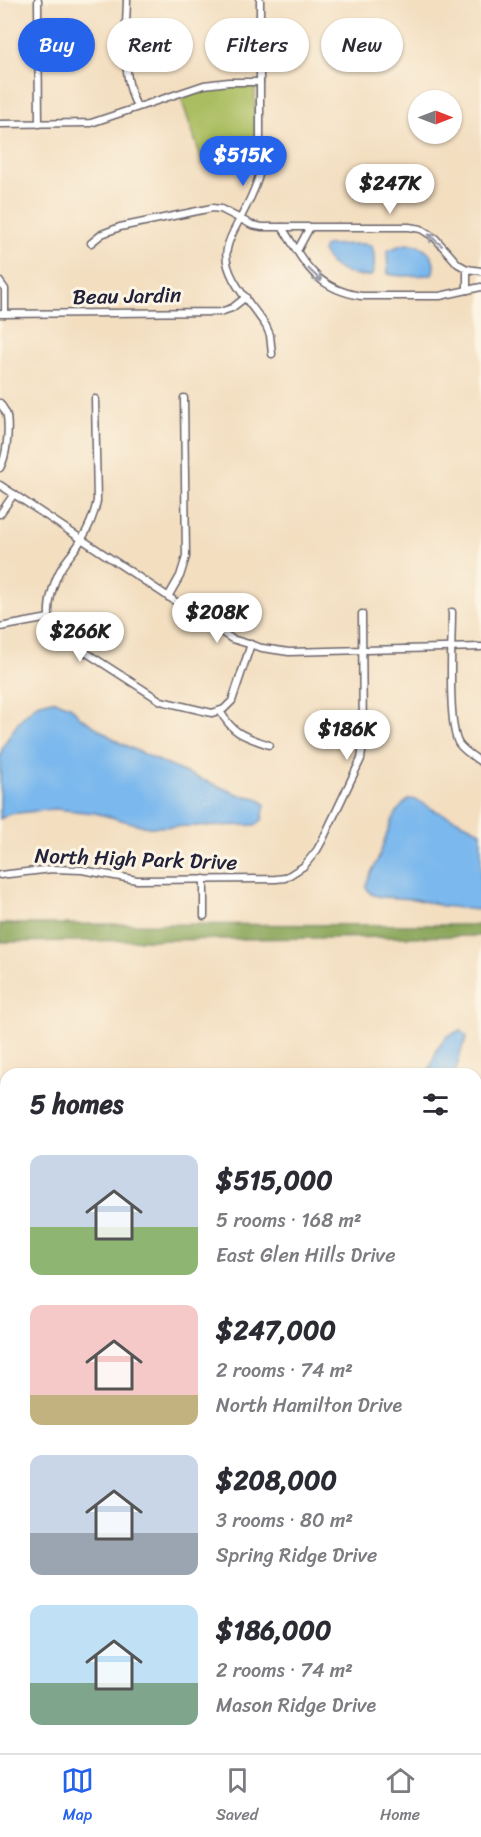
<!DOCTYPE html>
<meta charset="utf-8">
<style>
:root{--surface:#fff;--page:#f7f7f7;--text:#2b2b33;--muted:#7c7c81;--line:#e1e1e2;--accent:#2563eb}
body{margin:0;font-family:Sriracha,sans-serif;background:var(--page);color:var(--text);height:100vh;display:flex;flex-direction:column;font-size:22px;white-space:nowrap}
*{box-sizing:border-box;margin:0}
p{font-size:20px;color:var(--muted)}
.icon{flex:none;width:33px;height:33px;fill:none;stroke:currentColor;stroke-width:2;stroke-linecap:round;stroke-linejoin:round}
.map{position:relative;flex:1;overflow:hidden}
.details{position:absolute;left:0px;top:1068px;width:482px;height:686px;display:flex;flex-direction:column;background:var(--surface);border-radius:18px 18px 0 0;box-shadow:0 2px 4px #0004}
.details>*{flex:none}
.top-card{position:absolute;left:18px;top:18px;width:446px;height:54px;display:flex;gap:12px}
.needle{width:39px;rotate:90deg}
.tools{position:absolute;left:408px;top:90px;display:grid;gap:12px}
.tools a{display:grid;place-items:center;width:54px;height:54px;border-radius:50%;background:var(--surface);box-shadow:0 2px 4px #0004;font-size:30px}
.price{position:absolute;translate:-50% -51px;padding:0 14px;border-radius:21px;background:#fff;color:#222;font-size:20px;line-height:39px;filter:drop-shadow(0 2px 3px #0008)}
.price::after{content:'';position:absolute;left:50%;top:36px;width:18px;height:14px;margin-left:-9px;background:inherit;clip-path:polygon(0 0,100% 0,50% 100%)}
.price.current{background:var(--accent);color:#fff}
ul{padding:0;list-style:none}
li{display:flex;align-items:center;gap:18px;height:150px;padding:0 30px}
li span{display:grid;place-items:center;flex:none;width:168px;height:120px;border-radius:12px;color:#555}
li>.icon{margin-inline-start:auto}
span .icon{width:72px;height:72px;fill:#fffc;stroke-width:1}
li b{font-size:26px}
h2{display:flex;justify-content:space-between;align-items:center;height:72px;padding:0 30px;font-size:26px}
.chip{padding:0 21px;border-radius:27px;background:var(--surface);box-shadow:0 2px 4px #0004;font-size:21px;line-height:54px}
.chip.current{background:var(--accent);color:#fff}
.tabs{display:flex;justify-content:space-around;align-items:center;height:84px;border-top:2px solid var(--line);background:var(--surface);font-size:16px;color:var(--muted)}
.tabs a{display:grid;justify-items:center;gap:3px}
.tabs .current{color:var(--accent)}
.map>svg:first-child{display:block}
.green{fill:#aabd61;stroke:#66704e;stroke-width:1.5}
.forest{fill:#87a457;stroke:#546349;stroke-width:1.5}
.water{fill:#7ab8ed;stroke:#4e6d94;stroke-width:1.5}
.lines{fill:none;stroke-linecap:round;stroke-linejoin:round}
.stream{stroke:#7ab8ed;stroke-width:2}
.minor-casing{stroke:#6b646a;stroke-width:9}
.minor{stroke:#fff;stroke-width:6}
.oneway{stroke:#9c9ca7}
.labels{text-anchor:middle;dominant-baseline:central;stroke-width:6;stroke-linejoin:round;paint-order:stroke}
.street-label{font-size:21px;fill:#22223b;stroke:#fcf5e5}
</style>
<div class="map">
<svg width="481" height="1753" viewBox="0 0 481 1753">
<rect width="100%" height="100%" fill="#fcf5e5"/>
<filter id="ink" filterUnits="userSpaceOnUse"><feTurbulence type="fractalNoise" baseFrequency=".0167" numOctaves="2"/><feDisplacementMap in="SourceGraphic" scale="12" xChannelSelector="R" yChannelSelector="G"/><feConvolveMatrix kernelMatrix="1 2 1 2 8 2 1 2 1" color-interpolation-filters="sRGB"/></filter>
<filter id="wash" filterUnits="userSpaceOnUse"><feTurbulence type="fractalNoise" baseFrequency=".008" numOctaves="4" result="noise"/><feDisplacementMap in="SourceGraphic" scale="24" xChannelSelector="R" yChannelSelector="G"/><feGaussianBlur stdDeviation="1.35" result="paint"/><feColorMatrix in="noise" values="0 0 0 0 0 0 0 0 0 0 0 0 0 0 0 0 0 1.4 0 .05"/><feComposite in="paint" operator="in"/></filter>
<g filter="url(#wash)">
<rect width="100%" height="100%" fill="#f3dec0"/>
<g class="green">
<path d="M255,86V163L203,164L181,98L215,87Z"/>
<rect x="119" y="1748" width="90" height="5"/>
</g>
<g class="forest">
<path d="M0,924L481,925V936L0,942Z"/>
<path d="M6,1190V1379H0V1192Z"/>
<path d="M476,1308L481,1310V1385L476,1387Z"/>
<path d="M476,1510H481V1551L476,1550Z"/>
</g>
<g class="water">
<path d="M365,244L371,245C375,252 376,269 371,276C353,277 330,270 323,252V248L327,245Z"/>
<path d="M410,244C426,245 439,258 432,275L401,276L388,274L387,251L401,245Z"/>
<path d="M52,700L70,706L80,717L120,743L181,771L240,795L257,798L265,804L262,820L255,825L148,827L95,813L55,809L9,814L0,819V758L3,746L19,721L37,704Z"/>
<path d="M409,799C420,799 426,806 436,811C451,817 466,823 481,832V907L477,910L443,906L414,899L381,897L371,894L366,887C367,878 373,870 377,861C386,841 390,812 409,799Z"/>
<path d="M461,1030L467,1037L462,1048L455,1074H428L437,1049L447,1036Z"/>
</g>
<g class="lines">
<g class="stream">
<path d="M0,1237L6,1239"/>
<path d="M0,1269L6,1268"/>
<path d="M476,1328L481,1329"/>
<path d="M0,1356H6"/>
<path d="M476,1534L479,1535L481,1539"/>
</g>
</g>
</g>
<g filter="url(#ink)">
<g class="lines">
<defs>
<g id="minor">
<path d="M38,0L39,124"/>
<path d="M127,0C126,35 121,75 137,107"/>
<path d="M260,0V171C257,187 249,201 242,215C237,225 229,237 227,249C221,274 253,306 266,326L270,335L272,354"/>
<path d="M0,124L91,123L204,85L229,82H260"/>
<path d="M282,227C305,263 314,288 361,296H440L481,287"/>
<path d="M91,243L102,234L120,227L212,208L221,209L252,225L262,227H409L421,229L435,238L458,264L467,269L481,271"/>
<path d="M297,251L310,227"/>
<path d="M467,269V290"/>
<path d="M0,282L5,289V314"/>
<path d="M0,314L220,312L232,308L246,297"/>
<path d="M95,399L97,501C94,515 89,528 81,540C76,550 68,557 62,567C54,580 46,606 50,622C52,629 59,634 65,639L161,701L212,713L224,709L232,701L251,644"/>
<path d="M0,403C2,407 6,411 7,416C9,430 7,456 0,468"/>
<path d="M0,485L232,639L262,648L289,652L481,647"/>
<path d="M0,514L14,494"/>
<path d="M168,597L180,576L186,557L184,398"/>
<path d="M452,612C452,638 447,726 459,744C464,751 474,757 481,762"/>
<path d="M0,627L49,618"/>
<path d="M220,711C234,735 244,736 269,745"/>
<path d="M0,875L52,869L82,870L137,880L276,879L285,878L304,866L317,850L322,841L361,759L363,745L362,614"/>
<path d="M204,916V879"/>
<path d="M0,1680H6"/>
<path d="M476,1681H481"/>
</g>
</defs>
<use href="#minor" class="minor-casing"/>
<use href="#minor" class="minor"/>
</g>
<defs><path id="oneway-shaft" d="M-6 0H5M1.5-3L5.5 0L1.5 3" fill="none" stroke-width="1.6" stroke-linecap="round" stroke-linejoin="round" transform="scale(1.5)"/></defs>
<g class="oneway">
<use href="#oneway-shaft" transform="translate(435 240) rotate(-140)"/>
<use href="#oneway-shaft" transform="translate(315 275) rotate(44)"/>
</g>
</g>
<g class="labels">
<g class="street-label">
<text transform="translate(127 296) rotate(-1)">Beau Jardin</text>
<text transform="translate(136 859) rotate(2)">North High Park Drive</text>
</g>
</g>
</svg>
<div class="tools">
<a><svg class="needle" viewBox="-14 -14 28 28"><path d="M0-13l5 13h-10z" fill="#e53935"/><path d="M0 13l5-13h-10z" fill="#7c7c81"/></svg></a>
</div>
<b class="price current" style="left:243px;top:187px">$515K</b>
<b class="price" style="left:390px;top:215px">$247K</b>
<b class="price" style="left:217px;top:644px">$208K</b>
<b class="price" style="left:80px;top:663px">$266K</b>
<b class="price" style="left:347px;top:761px">$186K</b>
<div class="top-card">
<a class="chip current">Buy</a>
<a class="chip">Rent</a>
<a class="chip">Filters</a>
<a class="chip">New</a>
</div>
<section class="details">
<h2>5 homes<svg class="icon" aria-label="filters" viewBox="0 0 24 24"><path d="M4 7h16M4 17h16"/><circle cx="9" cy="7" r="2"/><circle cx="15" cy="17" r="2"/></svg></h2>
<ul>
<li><span style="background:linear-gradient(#c9d6e8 60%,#8fb573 0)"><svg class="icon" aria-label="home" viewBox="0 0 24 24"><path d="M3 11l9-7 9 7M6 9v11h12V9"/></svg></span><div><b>$515,000</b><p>5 rooms · 168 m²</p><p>East Glen Hills Drive</p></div></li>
<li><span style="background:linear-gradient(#f6c9c9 75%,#c2b280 0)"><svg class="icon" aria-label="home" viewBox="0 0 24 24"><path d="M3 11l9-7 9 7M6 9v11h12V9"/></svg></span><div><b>$247,000</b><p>2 rooms · 74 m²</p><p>North Hamilton Drive</p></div></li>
<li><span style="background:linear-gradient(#c9d6e8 65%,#9aa5b1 0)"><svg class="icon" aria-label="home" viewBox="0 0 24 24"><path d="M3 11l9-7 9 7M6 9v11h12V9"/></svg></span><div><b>$208,000</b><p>3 rooms · 80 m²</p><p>Spring Ridge Drive</p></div></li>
<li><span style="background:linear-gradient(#bfe0f5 65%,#7fa58c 0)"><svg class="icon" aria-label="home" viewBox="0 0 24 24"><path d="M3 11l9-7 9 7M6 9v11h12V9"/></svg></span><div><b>$186,000</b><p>2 rooms · 74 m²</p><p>Mason Ridge Drive</p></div></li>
</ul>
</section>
</div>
<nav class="tabs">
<a class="current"><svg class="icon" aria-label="map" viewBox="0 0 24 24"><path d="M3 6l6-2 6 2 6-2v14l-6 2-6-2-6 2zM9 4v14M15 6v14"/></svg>Map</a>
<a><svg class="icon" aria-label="saved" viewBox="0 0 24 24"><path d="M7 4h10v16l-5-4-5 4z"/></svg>Saved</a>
<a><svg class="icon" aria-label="home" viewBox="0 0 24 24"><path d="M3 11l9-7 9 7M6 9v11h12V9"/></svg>Home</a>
</nav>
